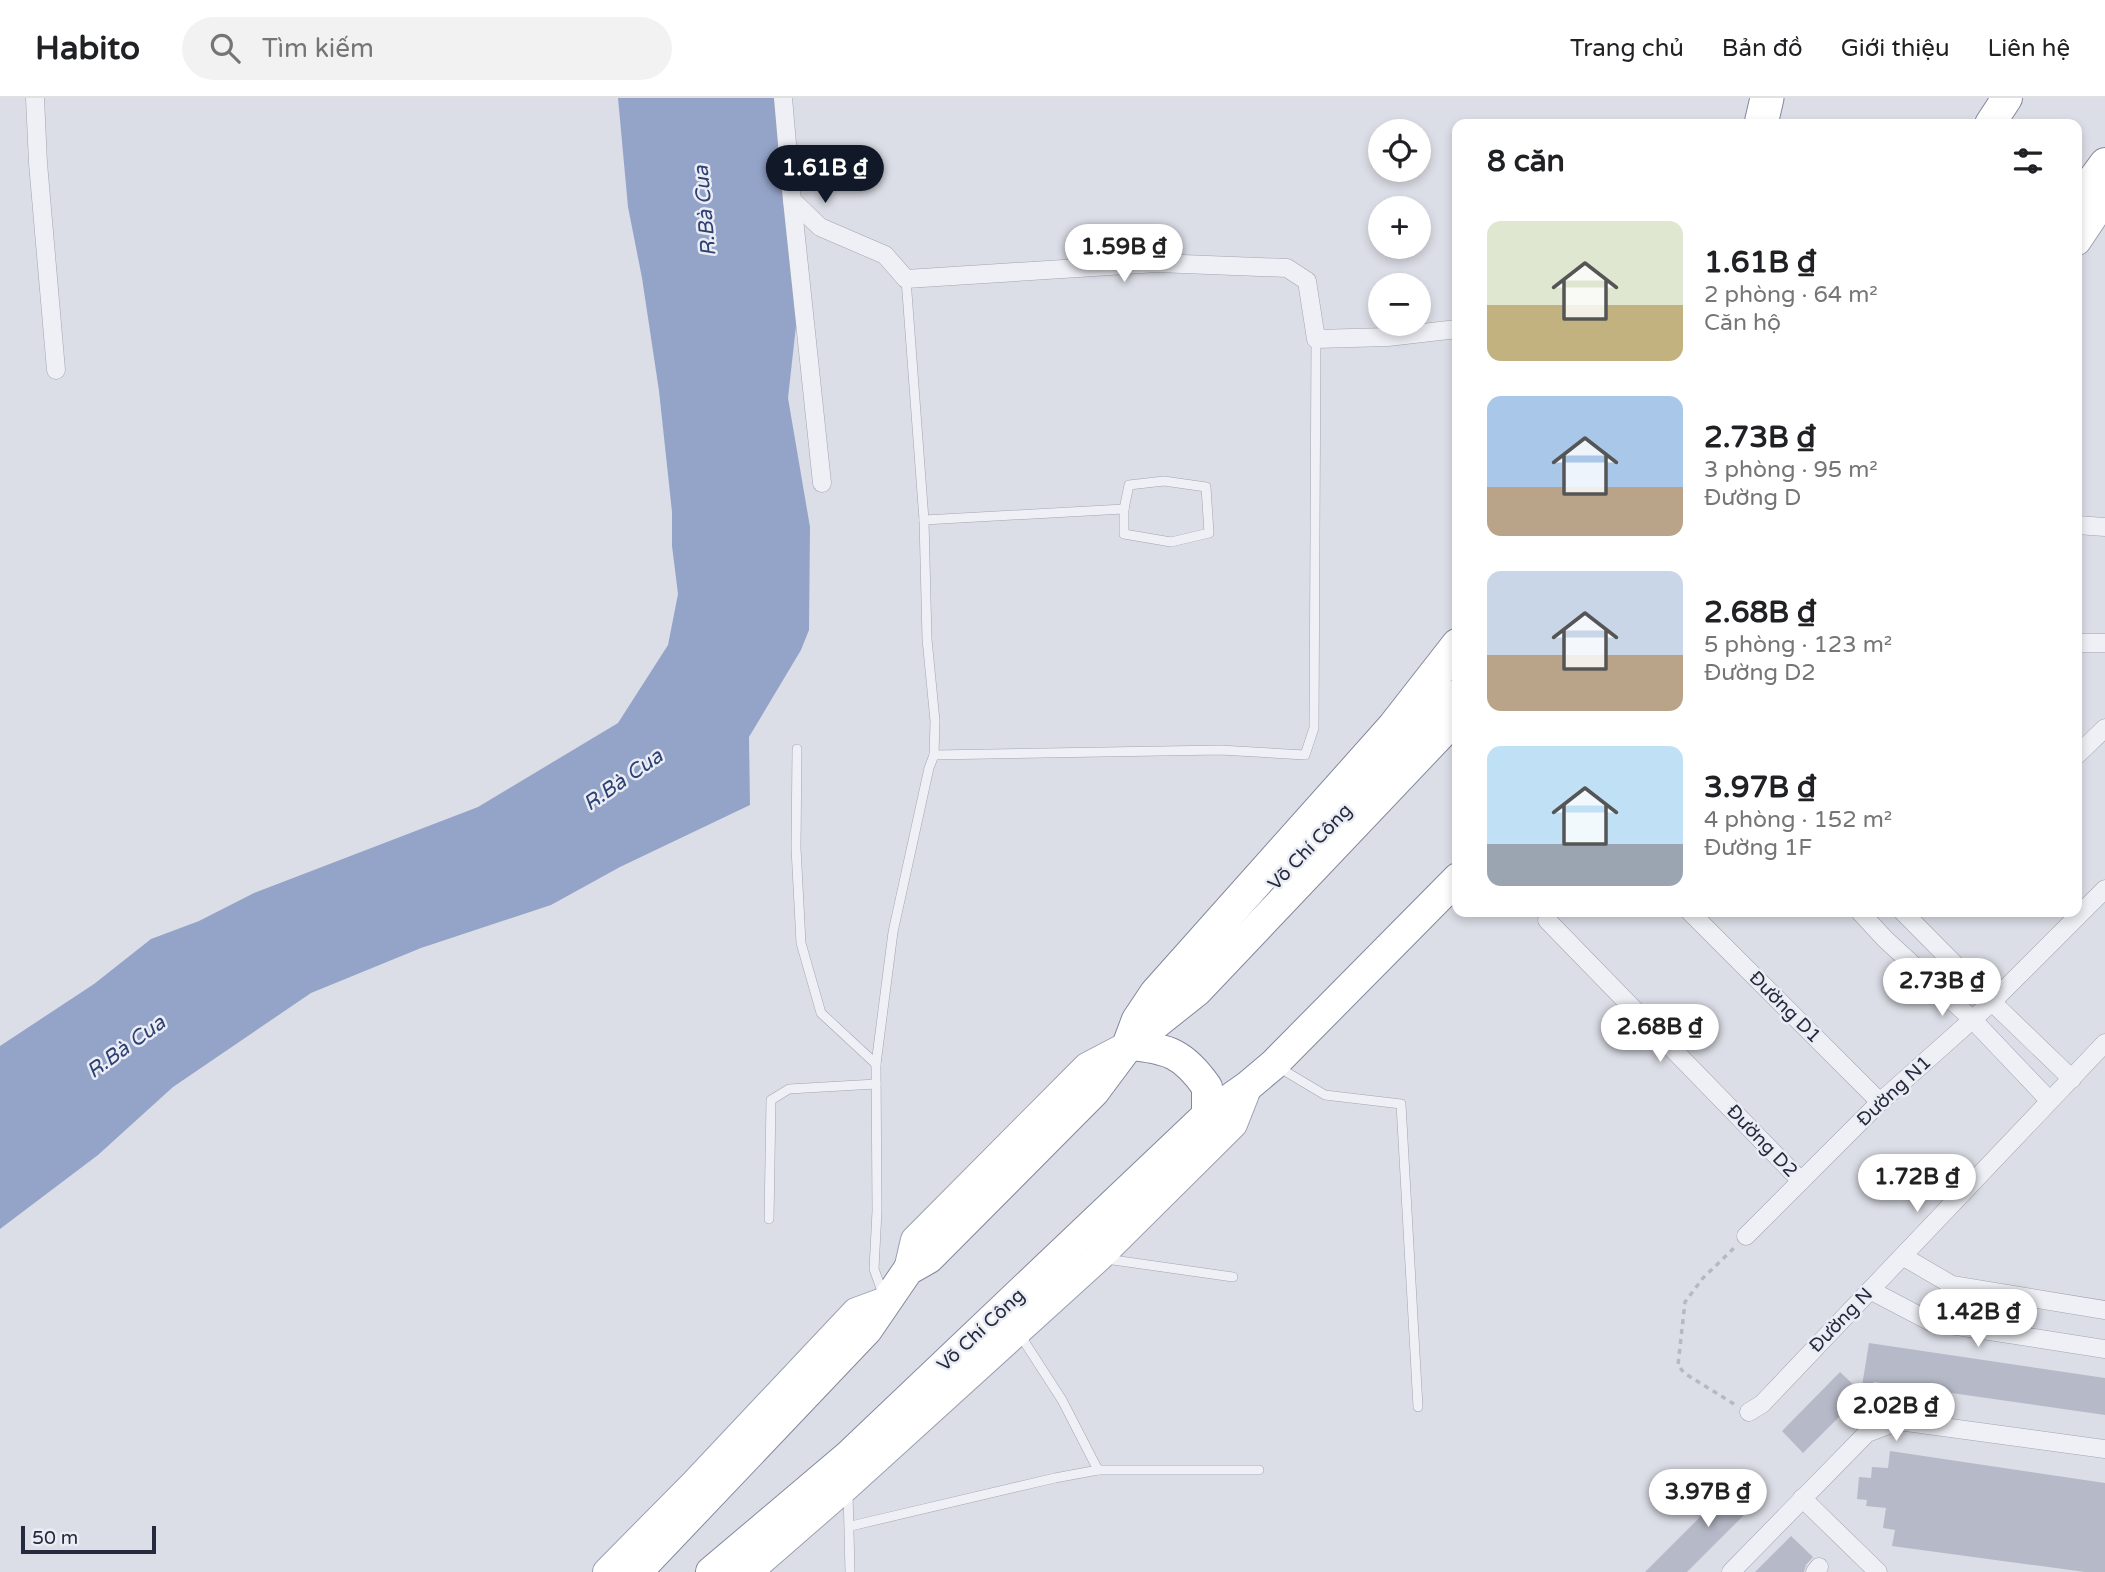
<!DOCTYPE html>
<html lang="vi">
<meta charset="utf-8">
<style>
:root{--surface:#fff;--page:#f2f2f2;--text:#202124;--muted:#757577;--line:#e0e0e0;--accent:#111827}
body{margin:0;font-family:"Varela Round",sans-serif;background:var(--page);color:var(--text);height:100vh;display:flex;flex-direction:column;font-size:26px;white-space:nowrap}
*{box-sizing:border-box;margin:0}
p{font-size:23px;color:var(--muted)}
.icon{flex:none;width:38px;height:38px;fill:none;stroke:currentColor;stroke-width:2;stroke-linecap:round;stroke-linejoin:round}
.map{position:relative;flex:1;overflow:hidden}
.drawer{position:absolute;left:1452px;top:21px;width:630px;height:798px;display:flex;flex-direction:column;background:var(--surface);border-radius:14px;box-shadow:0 4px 10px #0003}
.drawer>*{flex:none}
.tools{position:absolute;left:1368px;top:21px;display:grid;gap:14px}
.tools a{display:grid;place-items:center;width:63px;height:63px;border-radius:50%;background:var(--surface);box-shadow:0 4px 10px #0003;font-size:35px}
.scale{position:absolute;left:21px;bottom:18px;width:135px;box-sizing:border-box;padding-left:7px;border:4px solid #252a3e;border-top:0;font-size:19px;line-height:24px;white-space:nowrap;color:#252a3e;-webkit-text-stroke:5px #ebedf5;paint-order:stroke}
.price{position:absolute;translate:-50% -60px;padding:0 16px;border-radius:24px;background:#fff;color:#222;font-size:23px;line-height:46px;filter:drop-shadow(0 2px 4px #0008)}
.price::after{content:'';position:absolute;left:50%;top:42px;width:21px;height:16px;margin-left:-10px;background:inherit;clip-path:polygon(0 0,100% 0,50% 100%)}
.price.on{background:var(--accent);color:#fff}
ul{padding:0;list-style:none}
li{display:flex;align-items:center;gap:21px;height:175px;padding:0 35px}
li span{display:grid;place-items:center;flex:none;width:196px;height:140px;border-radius:14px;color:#555}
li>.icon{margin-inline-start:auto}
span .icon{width:84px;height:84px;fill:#fffc;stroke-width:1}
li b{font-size:30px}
h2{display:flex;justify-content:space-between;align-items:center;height:84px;padding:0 35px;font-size:30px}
header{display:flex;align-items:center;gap:42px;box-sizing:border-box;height:98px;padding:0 35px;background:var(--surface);border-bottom:2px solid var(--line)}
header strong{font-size:33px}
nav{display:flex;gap:38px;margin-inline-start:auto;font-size:24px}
.search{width:490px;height:63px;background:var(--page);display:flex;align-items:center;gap:18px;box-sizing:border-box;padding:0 24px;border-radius:38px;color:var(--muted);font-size:26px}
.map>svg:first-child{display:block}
.water{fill:#94a4c9}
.building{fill:#b6b9c7}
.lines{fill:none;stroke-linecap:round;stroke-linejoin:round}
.service-casing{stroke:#a1a4b1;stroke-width:10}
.minor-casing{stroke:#a1a4b1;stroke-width:19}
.primary-casing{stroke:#9ba0b3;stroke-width:30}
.trunk-casing{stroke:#83889e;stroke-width:32}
.motorway-casing{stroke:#83889e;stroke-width:35}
.path{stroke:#b6b9c2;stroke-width:3.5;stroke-dasharray:5 5;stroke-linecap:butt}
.service{stroke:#eff0f5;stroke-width:9}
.minor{stroke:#eff0f5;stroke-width:18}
.primary{stroke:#fff;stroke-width:28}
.trunk{stroke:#fff;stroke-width:30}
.motorway{stroke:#fff;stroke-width:33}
.labels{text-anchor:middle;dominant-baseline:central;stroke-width:5;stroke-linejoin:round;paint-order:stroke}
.street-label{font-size:19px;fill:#252a3e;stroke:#ebedf5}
.water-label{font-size:21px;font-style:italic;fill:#2d4073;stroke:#ebedf5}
</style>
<header>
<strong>Habito</strong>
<div class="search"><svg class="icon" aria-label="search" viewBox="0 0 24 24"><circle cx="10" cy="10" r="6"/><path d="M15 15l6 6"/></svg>Tìm kiếm</div>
<nav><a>Trang chủ</a><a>Bản đồ</a><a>Giới thiệu</a><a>Liên hệ</a></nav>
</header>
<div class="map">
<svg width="2105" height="1474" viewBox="0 0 2105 1474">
<rect width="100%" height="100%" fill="#dcdee7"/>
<path class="water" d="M618,0H776L798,210L788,300L810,429L809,532L801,552L749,639L750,707L620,769L551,807L421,850L311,895L173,989L98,1057L0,1131V948L94,886L151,841L199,823L254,795L478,709L618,625L668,547L678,496L672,448V414L659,293L642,180L628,109Z"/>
<g class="building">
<path d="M1869,1245L2105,1280V1317L1874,1284L1803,1355L1782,1333L1840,1274L1861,1294Z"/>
<path d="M1890,1353L2105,1385V1474H2085L1892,1448L1895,1432L1883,1430L1886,1410L1866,1408L1867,1402L1857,1401L1859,1379L1871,1380L1872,1369L1888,1370Z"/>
<path d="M1741,1378L1762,1399L1687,1474H1645Z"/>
<path d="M1791,1438L1813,1459L1806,1467L1804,1474H1755Z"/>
</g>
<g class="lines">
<defs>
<g id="service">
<path d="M1164,383L1206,389L1209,435L1171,444L1124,436V411L1129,387Z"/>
<path d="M924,422L1124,411"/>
<path d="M797,651L796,750L801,845L821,915L876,966"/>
<path d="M934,657L1220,652L1305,657L1314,630L1316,241"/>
<path d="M1278,969L1325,997L1401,1006L1418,1309"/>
<path d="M769,1121L771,1002L789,991L876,986"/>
<path d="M1106,1161L1233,1179"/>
<path d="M883,1196L874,1171L877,1113L876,966L893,834L929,670L934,657L935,623L927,541L924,422L906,181"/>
<path d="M1020,1237L1062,1302L1098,1372"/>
<path d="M848,1393L850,1474"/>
<path d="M851,1428L1055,1380L1098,1372H1259"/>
</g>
<g id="minor">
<path d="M35,0L38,65L56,272"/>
<path d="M783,0L792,102L820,129L885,157L906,181L1157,165L1287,170L1307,183L1316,241L1388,239L1457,231"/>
<path d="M792,102L822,385"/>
<path d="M2077,427L2105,429"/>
<path d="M2077,545H2105"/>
<path d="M2077,657L2105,630"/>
<path d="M1690,814L1880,1004"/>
<path d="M1860,814L1885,841L1973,922L2049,1002"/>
<path d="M1903,814L1992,904L2072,981"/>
<path d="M1547,822L1801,1083"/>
<path d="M1746,1138L1880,1004L1992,904L2105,791"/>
<path d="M1904,1159L1952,1187L2105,1212"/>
<path d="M1870,1192L1931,1224L2105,1251"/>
<path d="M1749,1314L1762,1306L2105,945"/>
<path d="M1802,1400L1878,1474"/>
<path d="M1731,1474L1867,1335L1899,1323L2105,1351"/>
<path d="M1815,1474L1819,1469"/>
</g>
<g id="primary">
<path d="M2077,143L2105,101"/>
<path d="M1282,777L1458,595"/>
<path d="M908,1172L915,1142L1087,969L1129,947"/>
<path d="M607,1474L694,1386L856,1214L886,1203"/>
<path d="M748,1474L848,1387L1098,1160L1233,1026L1248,988"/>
</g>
<g id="trunk">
<path d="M1990,26L2007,0"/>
<path d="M2077,103L2105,65"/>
<path d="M1129,947C1168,950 1184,956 1207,989V1017"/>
<path d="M637,1474L867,1232L908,1172L929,1160L1094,994L1129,947L1197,893L1458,618"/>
<path d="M711,1474L847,1359L1207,1017L1248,988L1273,967L1458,780"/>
</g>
<g id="motorway">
<path d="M1761,26L1767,0"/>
<path d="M1129,947L1138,923L1156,896L1394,629L1458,547"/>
</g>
</defs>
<use href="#service" class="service-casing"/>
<use href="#minor" class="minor-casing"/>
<use href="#primary" class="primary-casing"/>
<use href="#trunk" class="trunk-casing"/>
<use href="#motorway" class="motorway-casing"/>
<path class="path" d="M1734,1306L1684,1275L1678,1267L1685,1204L1703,1180L1734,1150"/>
<use href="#service" class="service"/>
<use href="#minor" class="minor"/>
<use href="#primary" class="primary"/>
<use href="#trunk" class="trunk"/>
<use href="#motorway" class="motorway"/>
</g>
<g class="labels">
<g class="street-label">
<text transform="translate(1310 749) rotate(-46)">Võ Chí Công</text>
<text transform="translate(1785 909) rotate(45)">Đường D1</text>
<text transform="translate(1894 993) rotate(-43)">Đường N1</text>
<text transform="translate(1762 1043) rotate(46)">Đường D2</text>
<text transform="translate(1841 1222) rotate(-46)">Đường N</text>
<text transform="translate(981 1232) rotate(-43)">Võ Chí Công</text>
</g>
<g class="water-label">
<text transform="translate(705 113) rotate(-95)">R.Bà Cua</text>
<text transform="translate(623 682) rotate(-35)">R.Bà Cua</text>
<text transform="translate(126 949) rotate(-36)">R.Bà Cua</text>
</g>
</g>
</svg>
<div class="tools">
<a><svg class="icon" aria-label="locate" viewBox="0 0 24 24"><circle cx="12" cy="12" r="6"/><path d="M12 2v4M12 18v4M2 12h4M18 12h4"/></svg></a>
<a>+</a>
<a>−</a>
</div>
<div class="scale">50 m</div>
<b class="price on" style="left:825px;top:107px">1.61B ₫</b>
<b class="price" style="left:1124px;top:186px">1.59B ₫</b>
<b class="price" style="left:1942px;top:920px">2.73B ₫</b>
<b class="price" style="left:1660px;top:966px">2.68B ₫</b>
<b class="price" style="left:1917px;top:1116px">1.72B ₫</b>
<b class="price" style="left:1978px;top:1251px">1.42B ₫</b>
<b class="price" style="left:1896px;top:1345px">2.02B ₫</b>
<b class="price" style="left:1708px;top:1431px">3.97B ₫</b>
<section class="drawer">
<h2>8 căn<svg class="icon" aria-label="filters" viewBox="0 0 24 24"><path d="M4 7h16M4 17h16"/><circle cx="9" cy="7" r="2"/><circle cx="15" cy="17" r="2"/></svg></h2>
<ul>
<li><span style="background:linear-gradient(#dfe7d0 60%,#c2b280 0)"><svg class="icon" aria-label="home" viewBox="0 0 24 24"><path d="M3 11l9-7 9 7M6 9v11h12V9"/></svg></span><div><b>1.61B ₫</b><p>2 phòng · 64 m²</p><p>Căn hộ</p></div></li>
<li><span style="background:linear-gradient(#a9c7e8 65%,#b9a48a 0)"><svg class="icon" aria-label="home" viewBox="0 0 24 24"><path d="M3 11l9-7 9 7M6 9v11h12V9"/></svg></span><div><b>2.73B ₫</b><p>3 phòng · 95 m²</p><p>Đường D</p></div></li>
<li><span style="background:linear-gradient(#c9d6e8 60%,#b9a48a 0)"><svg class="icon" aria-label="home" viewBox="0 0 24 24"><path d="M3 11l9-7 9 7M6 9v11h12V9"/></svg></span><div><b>2.68B ₫</b><p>5 phòng · 123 m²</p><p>Đường D2</p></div></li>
<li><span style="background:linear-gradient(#bfe0f5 70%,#9aa5b1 0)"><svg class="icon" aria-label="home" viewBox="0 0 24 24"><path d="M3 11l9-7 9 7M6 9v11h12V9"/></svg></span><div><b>3.97B ₫</b><p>4 phòng · 152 m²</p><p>Đường 1F</p></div></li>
</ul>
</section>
</div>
